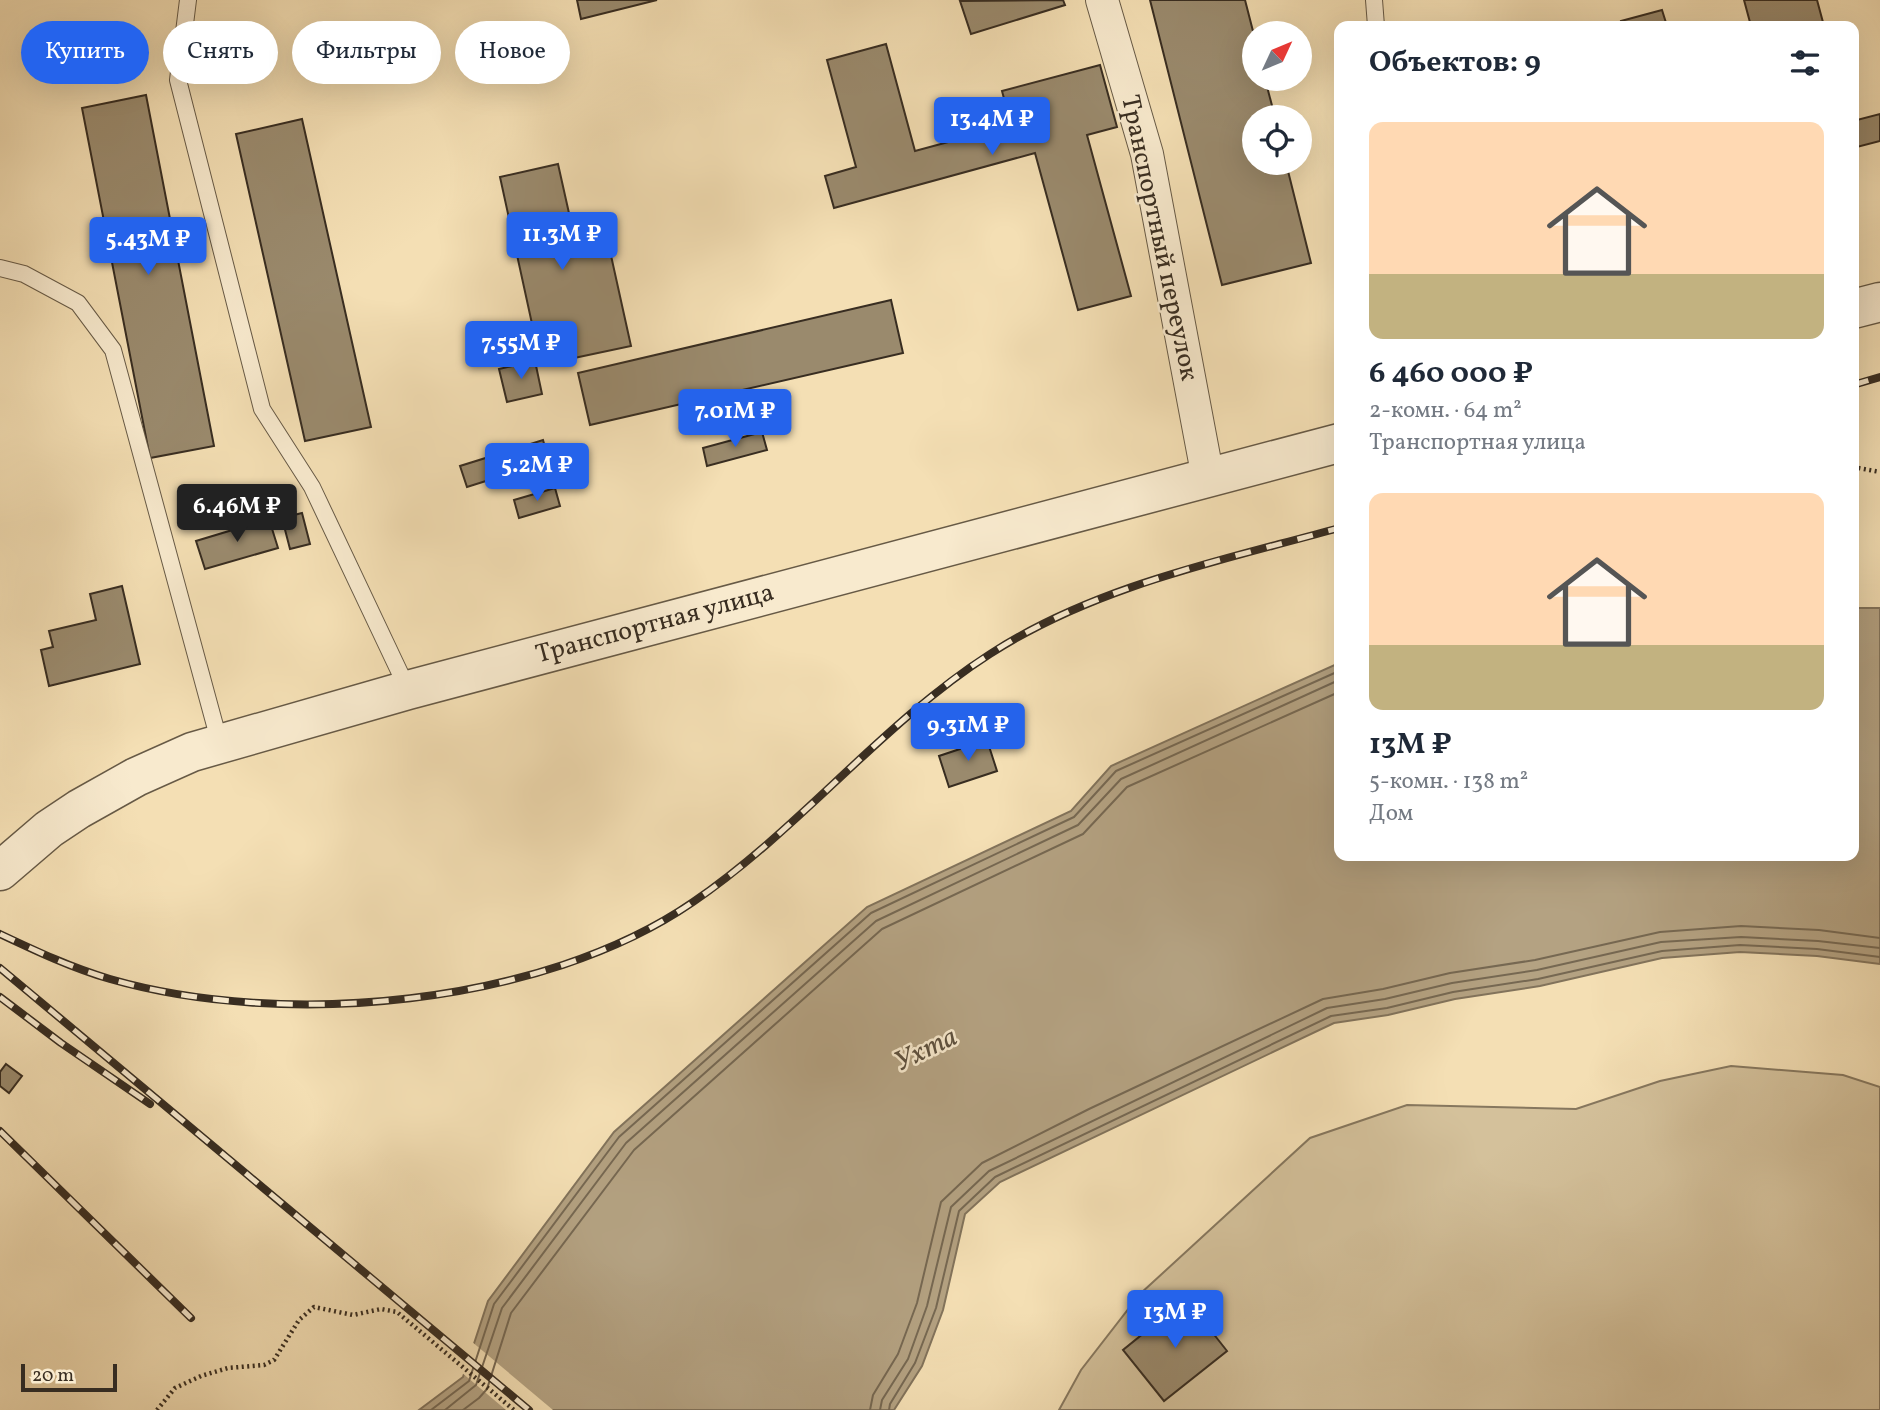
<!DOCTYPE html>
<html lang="ru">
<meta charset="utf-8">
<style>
:root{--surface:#fff;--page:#f2f2f3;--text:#1f2937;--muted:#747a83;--accent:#2563eb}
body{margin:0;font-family:Vollkorn,serif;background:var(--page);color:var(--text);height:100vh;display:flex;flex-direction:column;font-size:26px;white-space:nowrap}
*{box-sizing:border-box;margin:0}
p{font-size:23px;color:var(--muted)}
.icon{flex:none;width:38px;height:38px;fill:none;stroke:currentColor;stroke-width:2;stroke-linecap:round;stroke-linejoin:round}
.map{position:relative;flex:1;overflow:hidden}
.panel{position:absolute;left:1334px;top:21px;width:525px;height:840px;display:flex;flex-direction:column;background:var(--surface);border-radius:14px;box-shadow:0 7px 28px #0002}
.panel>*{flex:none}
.hud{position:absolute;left:21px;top:21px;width:665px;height:63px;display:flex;gap:14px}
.needle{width:46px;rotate:46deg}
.fabs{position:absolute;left:1242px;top:21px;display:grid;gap:14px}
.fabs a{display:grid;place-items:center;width:70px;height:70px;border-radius:50%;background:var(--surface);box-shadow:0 7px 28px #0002;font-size:35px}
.scale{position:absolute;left:21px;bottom:18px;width:96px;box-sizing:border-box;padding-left:7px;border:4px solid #382d21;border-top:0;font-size:19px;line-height:24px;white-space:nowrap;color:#382d21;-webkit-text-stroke:5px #f8eace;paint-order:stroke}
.price{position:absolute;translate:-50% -60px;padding:0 16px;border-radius:7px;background:var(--accent);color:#fff;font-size:23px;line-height:46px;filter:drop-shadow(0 2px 4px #0008)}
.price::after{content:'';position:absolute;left:50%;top:42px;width:21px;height:16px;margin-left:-10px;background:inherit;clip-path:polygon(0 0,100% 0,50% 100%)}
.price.active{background:#222;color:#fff}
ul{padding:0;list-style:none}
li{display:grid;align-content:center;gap:14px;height:371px;padding:0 35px}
li span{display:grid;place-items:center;height:217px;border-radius:14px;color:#555}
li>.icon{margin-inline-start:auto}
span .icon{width:126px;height:126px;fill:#fffc;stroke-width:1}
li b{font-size:30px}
h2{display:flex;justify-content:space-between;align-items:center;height:84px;padding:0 35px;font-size:30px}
.tag{padding:0 24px;border-radius:32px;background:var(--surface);box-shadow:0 7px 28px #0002;font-size:24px;line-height:63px}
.tag.active{background:var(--accent);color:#fff}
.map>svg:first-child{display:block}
.green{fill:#d4c19b;stroke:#86775e;stroke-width:2}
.water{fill:#b4a282;stroke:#82735b;stroke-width:2}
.pier{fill:#f4dfb4}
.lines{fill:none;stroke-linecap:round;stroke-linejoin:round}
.shore{stroke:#766852;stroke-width:2}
.building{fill:#9a8a6d;stroke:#382d21;stroke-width:2}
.service-casing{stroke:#675a46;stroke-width:18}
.minor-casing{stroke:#675a46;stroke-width:34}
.tertiary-casing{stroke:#675a46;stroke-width:41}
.path{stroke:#382d21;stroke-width:4.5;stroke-dasharray:2 3.5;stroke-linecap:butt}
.service{stroke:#f8eace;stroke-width:16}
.minor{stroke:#f8eace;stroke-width:32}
.tertiary{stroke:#f8eace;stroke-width:38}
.rail-casing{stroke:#382d21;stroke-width:8}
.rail{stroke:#f8eace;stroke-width:5;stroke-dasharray:16;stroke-linecap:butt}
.labels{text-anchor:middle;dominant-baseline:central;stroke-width:5;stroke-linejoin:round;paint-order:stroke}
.street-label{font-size:26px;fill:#382d21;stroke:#f8eace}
.water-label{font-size:28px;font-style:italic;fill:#5d503e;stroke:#f8eace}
</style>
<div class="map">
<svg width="1880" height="1410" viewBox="0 0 1880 1410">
<rect width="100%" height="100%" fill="#f4dfb4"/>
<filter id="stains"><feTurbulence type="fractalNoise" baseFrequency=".00286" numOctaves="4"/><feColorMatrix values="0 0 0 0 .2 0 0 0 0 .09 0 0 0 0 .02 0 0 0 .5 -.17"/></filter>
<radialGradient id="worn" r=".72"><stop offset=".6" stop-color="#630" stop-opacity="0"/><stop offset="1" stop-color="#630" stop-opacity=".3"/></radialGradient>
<path class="green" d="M1731,1066L1843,1075L1880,1087V1410H1059L1081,1370L1140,1294L1310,1138L1407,1105L1576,1109L1660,1081Z"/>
<path class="water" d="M1853,608H1880V964L1817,956L1740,952L1662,958L1540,986L1455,999L1388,1015L1334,1023L1000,1182L965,1214L943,1310L922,1366L894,1410H419L463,1377L488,1301L614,1132L867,907L1071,811L1111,766L1339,663V856H1853Z"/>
<path class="pier" d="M471,1341L553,1410H506L461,1372Z"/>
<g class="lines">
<g class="shore">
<path d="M431,1410L469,1381L494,1304L619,1137L871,913L1074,817L1116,771L1339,671"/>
<path d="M445,1410L476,1385L502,1308L626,1143L876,921L1078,825L1121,779L1339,680"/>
<path d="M463,1410L479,1398L487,1389L511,1313L634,1150L882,929L1083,834L1127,787L1339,692"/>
<path d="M870,1410L873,1395L898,1354L917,1303L941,1202L982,1163L1089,1109L1323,999L1383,989L1450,973L1535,960L1660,932L1741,926L1819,930L1880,938"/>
<path d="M880,1410L882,1400L908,1359L927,1306L951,1207L989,1171L1327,1008L1385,999L1452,983L1537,970L1661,942L1741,937L1818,941L1880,948"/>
<path d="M889,1410L890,1404L915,1363L936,1308L959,1211L995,1177L1331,1016L1387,1008L1453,992L1538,979L1662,951L1740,945L1817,949L1880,957"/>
</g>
</g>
<g class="building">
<path d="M577,0H657L581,19Z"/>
<path d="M1063,0L1065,5L971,34L960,1Z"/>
<path d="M1150,0H1245L1255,39V79H1265L1275,117H1255V163H1286L1311,263L1222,285Z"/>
<path d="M1744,0H1817L1824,26H1751Z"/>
<path d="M1662,10L1667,26H1622L1621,21Z"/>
<path d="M886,44L915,151L1011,125L1002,91L1100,65L1117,127L1087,135L1131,296L1078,310L1035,153L834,208L825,176L856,167L827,60Z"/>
<path d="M146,95L214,446L150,458L82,108Z"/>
<path d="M1880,114V141L1853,148V121Z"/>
<path d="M302,119L371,427L305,441L236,134Z"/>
<path d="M558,164L577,249L608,242L631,346L541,365L500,177Z"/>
<path d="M891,300L903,353L590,425L578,373Z"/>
<path d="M535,361L542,394L507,402L499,369Z"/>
<path d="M762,432L767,450L707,466L703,448Z"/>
<path d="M543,440L549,461L467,487L460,466Z"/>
<path d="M578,460L583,478L561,484L556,466Z"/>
<path d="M555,488L560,506L519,518L514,500Z"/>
<path d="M302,513L310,544L290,549L282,518Z"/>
<path d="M269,519L278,548L205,569L196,541Z"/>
<path d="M122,586L140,664L49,686L41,650L53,647L49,631L96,620L90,594Z"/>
<path d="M987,740L997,771L949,787L939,756Z"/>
<path d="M6,1064L22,1076L9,1093L0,1086V1072Z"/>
<path d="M1186,1299L1227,1351L1164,1401L1123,1350Z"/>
</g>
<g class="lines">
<defs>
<g id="service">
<path d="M188,0L178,80L262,409L312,487L408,690"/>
<path d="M1374,0L1376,26"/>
<path d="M0,268L24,274L78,303L113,350L220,744"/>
</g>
<path id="minor" d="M1102,0L1147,154L1208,478"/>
<g id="tertiary">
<path d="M1853,309L1880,302"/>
<path d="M0,871L49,829L79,809L136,777L192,752L408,690L1339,443"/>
</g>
</defs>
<use href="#service" class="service-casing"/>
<use href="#minor" class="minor-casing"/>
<use href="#tertiary" class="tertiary-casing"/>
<g class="path">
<path d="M1853,467L1880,472"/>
<path d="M157,1410L175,1388L201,1376L228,1368L264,1365L274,1360L299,1320L314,1307L353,1315L381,1309L397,1312L514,1410"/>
</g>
<use href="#service" class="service"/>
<use href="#minor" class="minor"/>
<use href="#tertiary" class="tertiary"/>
<defs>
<g id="rail">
<path d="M1853,385L1880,377"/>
<path d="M0,934C36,951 72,968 110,979C284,1029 542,1006 693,902C800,829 881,724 990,654C1095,586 1220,561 1339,528"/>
<path d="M0,968L529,1410"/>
<path d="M0,997L61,1043L150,1104"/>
<path d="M0,1131L191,1318"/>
</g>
</defs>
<use href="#rail" class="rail-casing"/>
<use href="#rail" class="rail"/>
</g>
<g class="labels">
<g class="street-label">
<text transform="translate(1159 238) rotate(78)">Транспортный переулок</text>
<text transform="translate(655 624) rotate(-15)">Транспортная улица</text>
</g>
<g class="water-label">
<text transform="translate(926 1050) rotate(-26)">Ухта</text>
</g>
</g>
<rect width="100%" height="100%" filter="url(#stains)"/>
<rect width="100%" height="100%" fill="url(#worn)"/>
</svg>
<div class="fabs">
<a><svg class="needle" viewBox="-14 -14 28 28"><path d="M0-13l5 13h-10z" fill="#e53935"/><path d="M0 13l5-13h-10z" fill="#747a83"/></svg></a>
<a><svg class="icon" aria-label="locate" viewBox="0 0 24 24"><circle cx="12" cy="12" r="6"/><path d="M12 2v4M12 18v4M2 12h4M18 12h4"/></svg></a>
</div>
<div class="scale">20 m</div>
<b class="price" style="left:992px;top:157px">13.4M ₽</b>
<b class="price" style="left:562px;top:272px">11.3M ₽</b>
<b class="price" style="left:148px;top:277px">5.43M ₽</b>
<b class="price" style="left:521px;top:381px">7.55M ₽</b>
<b class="price" style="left:735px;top:449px">7.01M ₽</b>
<b class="price" style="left:537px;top:503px">5.2M ₽</b>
<b class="price active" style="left:237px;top:544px">6.46M ₽</b>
<b class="price" style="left:968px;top:763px">9.31M ₽</b>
<b class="price" style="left:1175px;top:1350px">13M ₽</b>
<div class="hud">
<a class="tag active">Купить</a>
<a class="tag">Снять</a>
<a class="tag">Фильтры</a>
<a class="tag">Новое</a>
</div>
<section class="panel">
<h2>Объектов: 9<svg class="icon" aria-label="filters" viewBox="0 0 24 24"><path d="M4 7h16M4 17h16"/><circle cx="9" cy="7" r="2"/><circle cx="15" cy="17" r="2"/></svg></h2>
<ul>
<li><span style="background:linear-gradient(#ffd9b3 70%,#c2b280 0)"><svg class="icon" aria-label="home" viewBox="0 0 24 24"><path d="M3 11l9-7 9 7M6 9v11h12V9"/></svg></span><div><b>6 460 000 ₽</b><p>2-комн. · 64 m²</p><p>Транспортная улица</p></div></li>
<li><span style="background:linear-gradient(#ffd9b3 70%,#c2b280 0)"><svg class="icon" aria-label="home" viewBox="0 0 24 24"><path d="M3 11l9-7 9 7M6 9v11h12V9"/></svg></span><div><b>13M ₽</b><p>5-комн. · 138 m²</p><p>Дом</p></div></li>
</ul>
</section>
</div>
